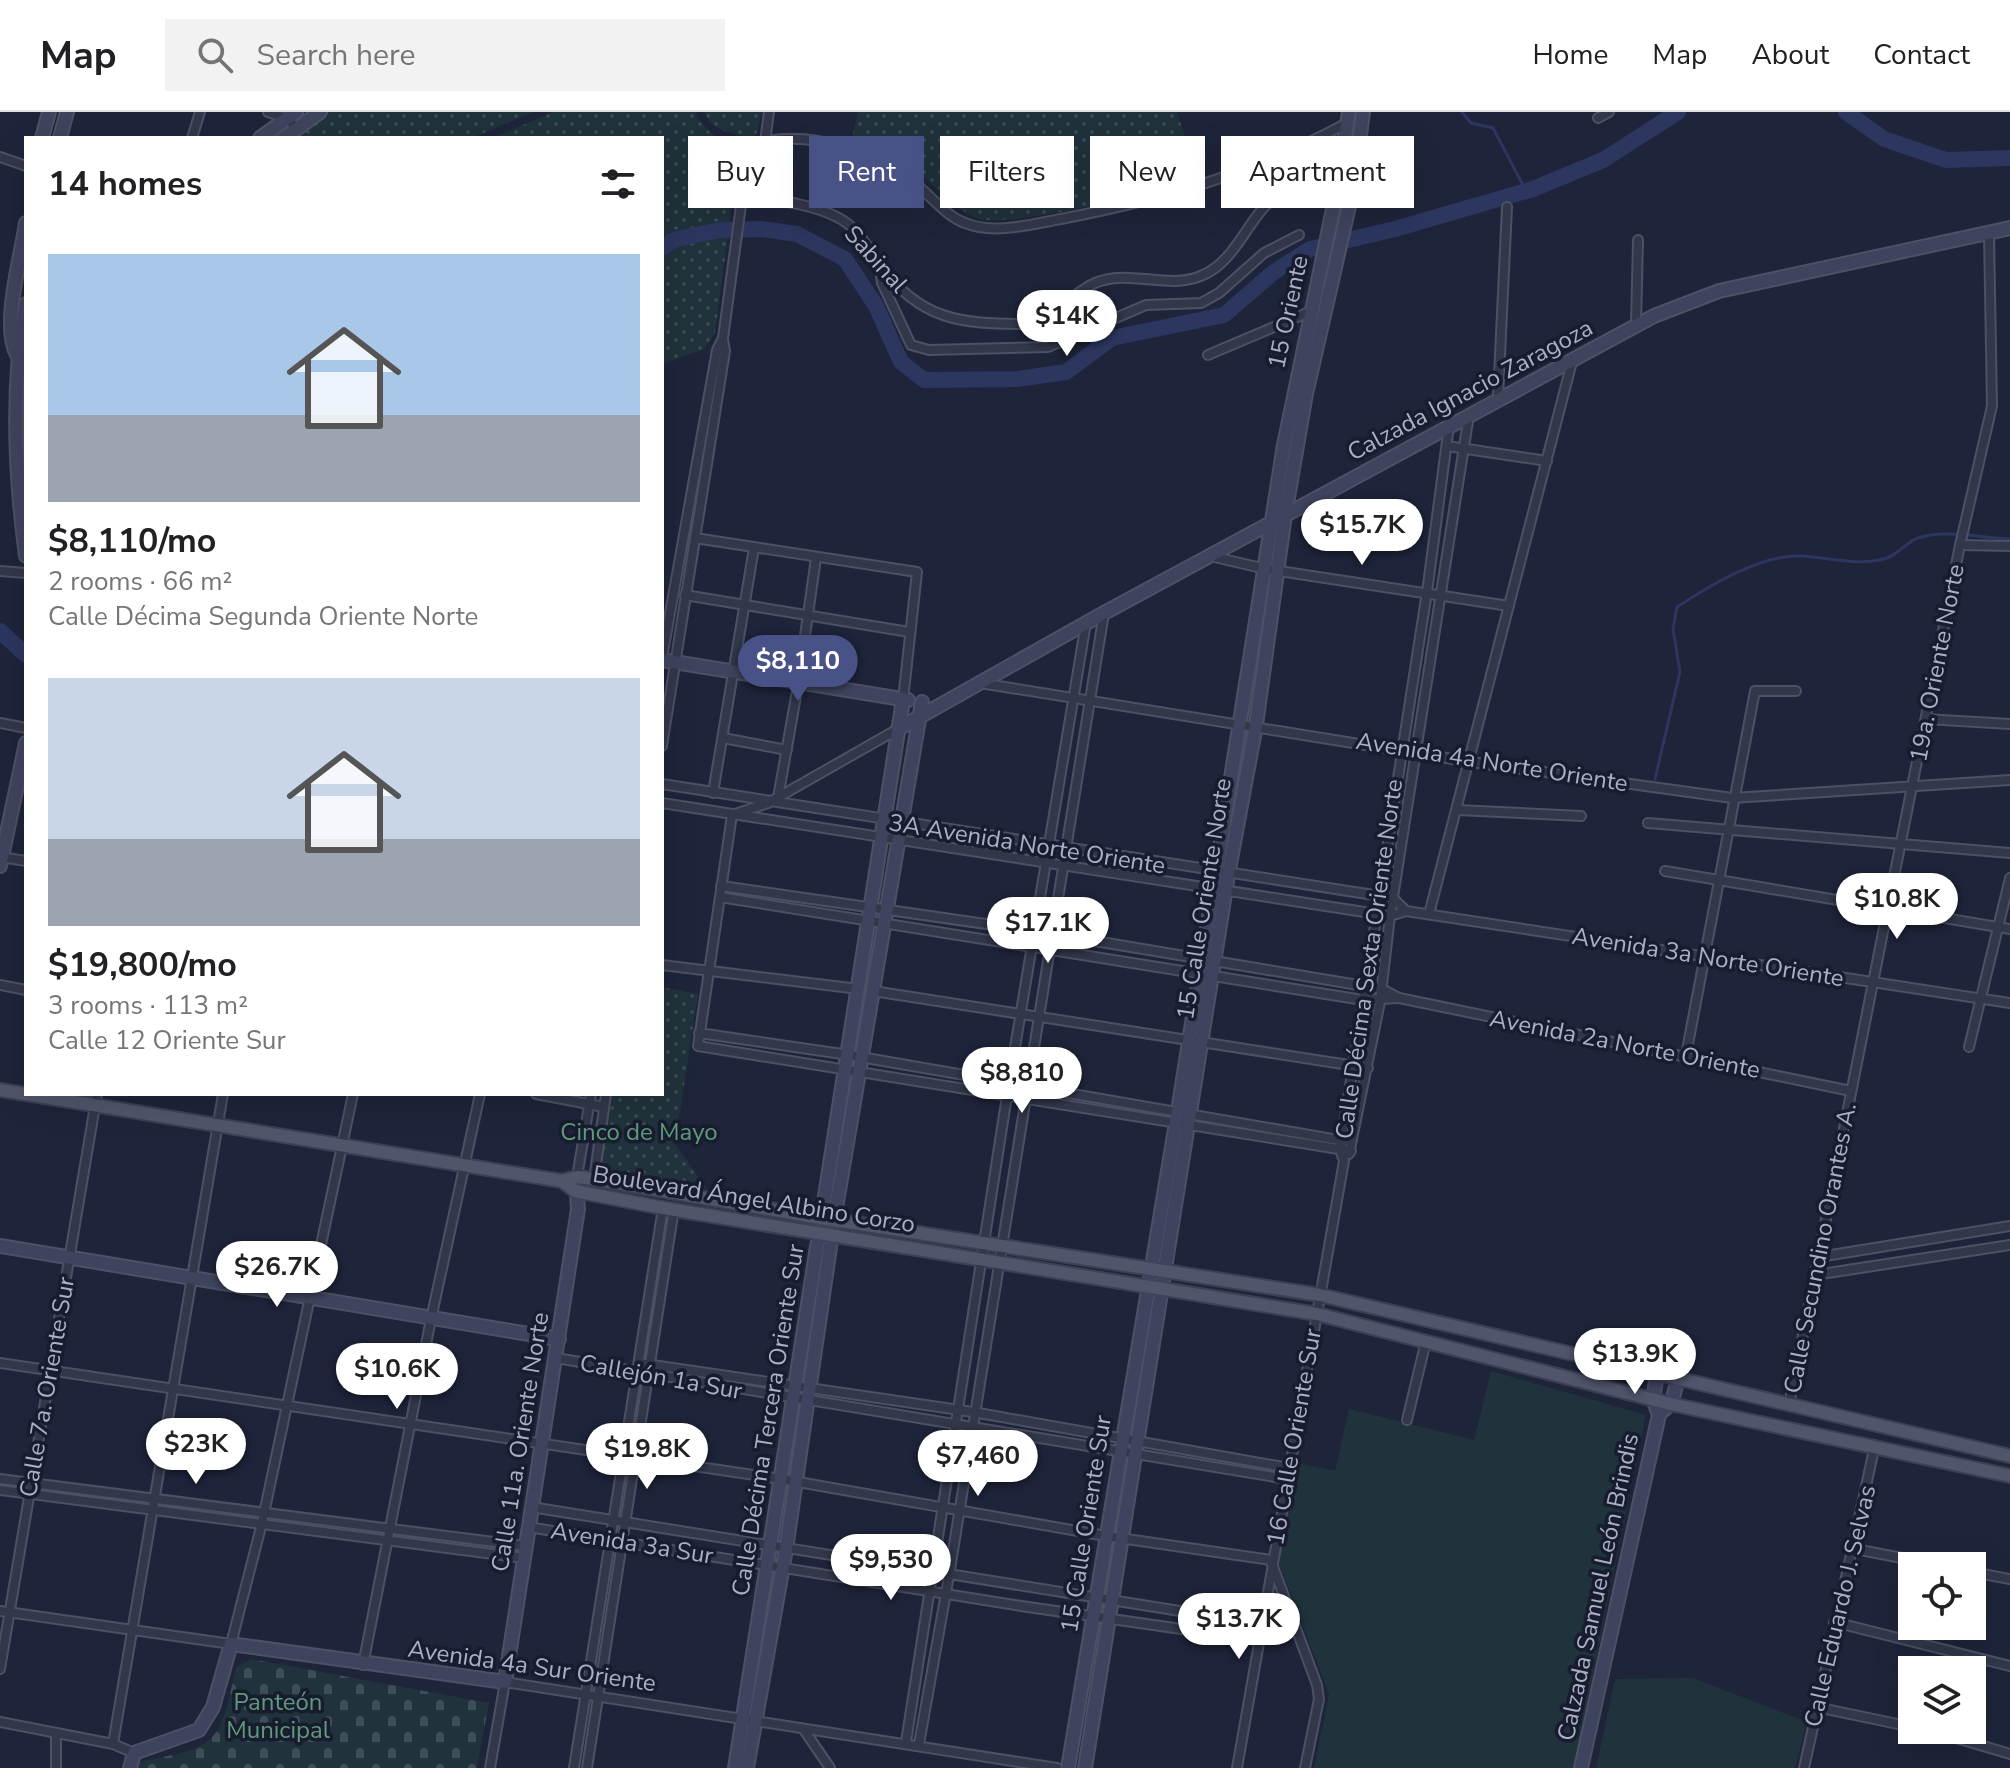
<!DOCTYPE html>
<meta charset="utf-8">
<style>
:root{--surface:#fff;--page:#f2f2f2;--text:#202124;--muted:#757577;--line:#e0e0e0;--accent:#485287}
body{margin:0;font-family:"Nunito Sans",sans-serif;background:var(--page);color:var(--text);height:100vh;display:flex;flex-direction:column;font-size:30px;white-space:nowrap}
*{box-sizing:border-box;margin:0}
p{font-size:26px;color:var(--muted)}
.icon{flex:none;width:44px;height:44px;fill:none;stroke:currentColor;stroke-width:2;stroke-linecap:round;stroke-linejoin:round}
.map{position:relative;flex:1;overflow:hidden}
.drawer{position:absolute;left:24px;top:24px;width:640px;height:960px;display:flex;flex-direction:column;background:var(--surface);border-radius:0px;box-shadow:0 8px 32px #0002}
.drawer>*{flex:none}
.top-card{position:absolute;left:688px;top:24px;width:760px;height:72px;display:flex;gap:16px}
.fabs{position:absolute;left:1898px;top:1440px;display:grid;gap:16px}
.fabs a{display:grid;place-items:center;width:88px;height:88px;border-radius:0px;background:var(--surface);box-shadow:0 8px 32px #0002;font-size:40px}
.price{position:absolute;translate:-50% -68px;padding:0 18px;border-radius:28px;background:#fff;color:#222;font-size:26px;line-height:52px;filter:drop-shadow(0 2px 4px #0008)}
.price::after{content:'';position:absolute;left:50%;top:48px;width:24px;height:18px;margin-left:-12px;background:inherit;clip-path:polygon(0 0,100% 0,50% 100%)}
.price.on{background:var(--accent);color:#fff}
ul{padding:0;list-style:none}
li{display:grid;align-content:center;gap:16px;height:424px;padding:0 24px}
li span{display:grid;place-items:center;height:248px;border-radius:0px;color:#555}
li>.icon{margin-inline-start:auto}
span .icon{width:144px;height:144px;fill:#fffc;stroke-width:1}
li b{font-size:34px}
h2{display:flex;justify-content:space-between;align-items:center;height:96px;padding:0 24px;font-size:34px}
.chip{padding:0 28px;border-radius:0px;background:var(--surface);box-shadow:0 8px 32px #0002;font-size:28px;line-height:72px}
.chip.on{background:var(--accent);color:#fff}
header{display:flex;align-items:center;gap:48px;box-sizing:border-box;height:112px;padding:0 40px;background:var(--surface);border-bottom:2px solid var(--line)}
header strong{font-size:38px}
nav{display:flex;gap:44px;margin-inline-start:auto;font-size:28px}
.search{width:560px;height:72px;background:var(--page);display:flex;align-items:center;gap:20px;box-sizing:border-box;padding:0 28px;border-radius:0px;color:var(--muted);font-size:30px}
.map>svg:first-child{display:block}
.cemetery{fill:url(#cemetery-stones)}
.park{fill:url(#park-dots)}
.pitch{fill:#20323b}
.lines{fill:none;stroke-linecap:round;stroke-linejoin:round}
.stream{stroke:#2c365f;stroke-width:3}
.river{stroke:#2c365f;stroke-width:16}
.street-casing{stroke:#4c5165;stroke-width:12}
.secondary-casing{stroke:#4c5165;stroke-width:16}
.primary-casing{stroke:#3b4054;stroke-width:16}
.street{stroke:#32374a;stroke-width:8}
.secondary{stroke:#3f445e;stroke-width:12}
.primary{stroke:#50556b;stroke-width:12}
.labels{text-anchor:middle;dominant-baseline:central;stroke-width:7;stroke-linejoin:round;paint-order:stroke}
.street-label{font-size:24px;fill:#acb0c7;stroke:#181c2f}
.park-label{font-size:24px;fill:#619a7b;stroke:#181c2f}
</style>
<header>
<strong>Map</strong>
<div class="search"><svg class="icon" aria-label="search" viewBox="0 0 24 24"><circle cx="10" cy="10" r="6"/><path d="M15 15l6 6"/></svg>Search here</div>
<nav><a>Home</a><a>Map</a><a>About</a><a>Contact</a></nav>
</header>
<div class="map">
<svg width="2010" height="1656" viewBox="0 0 2010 1656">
<defs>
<pattern id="cemetery-stones" width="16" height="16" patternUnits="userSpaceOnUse" patternTransform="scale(2)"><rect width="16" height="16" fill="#20323b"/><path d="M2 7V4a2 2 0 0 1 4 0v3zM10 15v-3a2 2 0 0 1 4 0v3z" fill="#3e4d56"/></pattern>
<pattern id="park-dots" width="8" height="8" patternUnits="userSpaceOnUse" patternTransform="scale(2)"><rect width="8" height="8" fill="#20323b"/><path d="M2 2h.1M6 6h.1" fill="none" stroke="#3e4d56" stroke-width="1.8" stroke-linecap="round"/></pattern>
</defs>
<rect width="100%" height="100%" fill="#1e243a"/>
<path class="cemetery" d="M251,1547L489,1591L477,1656H138L139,1650C218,1634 219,1635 236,1555Z"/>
<g class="park">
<path d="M328,0H533L472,26H294Z"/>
<path d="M553,0H696C702,21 727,27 738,46L715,221L704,237L662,252V26H492Z"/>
<path d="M705,0H762L755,27C737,22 710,20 705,0Z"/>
<path d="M858,0H1177L1200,70C1161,78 1005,118 976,106C952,95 935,73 913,57C897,45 869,41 850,34Z"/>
<path d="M662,875L698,882L675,1032L707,1077L596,1059L607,982H662Z"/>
</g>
<g class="pitch">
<path d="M1491,1259L1646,1303L1574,1656H1314L1329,1582L1277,1446L1298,1351L1335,1359L1349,1297L1474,1328Z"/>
<path d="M1693,1566L1807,1610L1795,1656H1596L1615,1567Z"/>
</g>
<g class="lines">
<g class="stream">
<path d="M1462,0L1471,11L1493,16L1526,79"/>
<path d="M1655,667L1680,560L1673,517L1677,495C1709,474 1761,442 1801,444C1828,445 1859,455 1887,446C1898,442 1907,430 1918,426C1945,417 1982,426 2010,427"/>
</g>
<g class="river">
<path d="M1846,0L1884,27L1946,48L2010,46"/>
<path d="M662,136L676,127L721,118L762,117L797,122L845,147L876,194L901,250L924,268L1018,267L1066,260L1112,226L1224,203L1274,160L1310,137L1395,117L1533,77L1603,48L1678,0"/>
<path d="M0,519L26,543"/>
</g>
<defs>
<g id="street">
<path d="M268,0L286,6L297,16"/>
<path d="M1598,6L1609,0"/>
<path d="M192,26L200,0"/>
<path d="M765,30C814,18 879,43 918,74C934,87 946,104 965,111C994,123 1032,112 1061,107C1165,87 1254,61 1347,11"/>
<path d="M765,30L769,0"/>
<path d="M0,45L26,54"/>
<path d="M1256,56L1272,85"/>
<path d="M743,83C772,88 810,91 837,105C859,116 867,135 881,154C920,208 961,212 1024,212C1057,212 1068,182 1095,171C1129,156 1169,179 1203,163C1245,145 1252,82 1298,76C1315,74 1335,77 1353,77"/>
<path d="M879,151L882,171L911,233L929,238L1048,235L1146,193L1201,191L1219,181L1264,141L1299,123"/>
<path d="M1636,213L1638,128"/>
<path d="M1208,243L1314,198"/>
<path d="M1498,286L1507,95"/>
<path d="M1447,334L1547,349"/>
<path d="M695,426L917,460L903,588"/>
<path d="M1960,433L2010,434"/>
<path d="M1210,444L1266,457L1509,494"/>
<path d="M0,459L26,461"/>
<path d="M685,483L909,520"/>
<path d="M662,546L717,238L723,226L745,64L752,46L765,30"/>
<path d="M980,571L1471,650L1732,686L2010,668"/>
<path d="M1926,607L2010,612"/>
<path d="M0,611L26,616"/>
<path d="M898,617L768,691L732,703L698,934L1351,1039"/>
<path d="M723,626L787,638"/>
<path d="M662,634L725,239L723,227"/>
<path d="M662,672L1393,786L1406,799"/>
<path d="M713,681L754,436"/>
<path d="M778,686L798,573L816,446"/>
<path d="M662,691L1390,804L1406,799L2010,891"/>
<path d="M1458,698L1581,704"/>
<path d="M1648,711L2010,741"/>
<path d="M0,745L26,749"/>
<path d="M1665,759L2010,817"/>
<path d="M721,774L1035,819L1382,877L1399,886L1851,979"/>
<path d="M720,785L1363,888L1398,886"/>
<path d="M1429,802L1573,246"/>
<path d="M662,853L859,877"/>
<path d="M0,873L26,878"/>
<path d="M873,879L1368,956"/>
<path d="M699,921L849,943L1344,1029"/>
<path d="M1969,935L2010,766"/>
<path d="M1686,943L1755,579H1796"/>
<path d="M536,982L604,995"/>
<path d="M1349,1042L1380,890L1390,804L1469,303"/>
<path d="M577,1065L591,982"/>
<path d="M594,1067L606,982"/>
<path d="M1819,1145L2010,1114"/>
<path d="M1815,1163L2010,1133"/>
<path d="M556,1246L1287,1367"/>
<path d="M0,1251L781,1367L1106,1424L1271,1448"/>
<path d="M639,1251L973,1300L1289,1356"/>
<path d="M1789,1293L1960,433L1992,294L1989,121"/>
<path d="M1407,1308L1426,1229"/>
<path d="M0,1367L525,1434"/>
<path d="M0,1378L523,1446"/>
<path d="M531,1395L1261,1512"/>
<path d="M528,1415L1021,1494L1258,1528"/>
<path d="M1855,1437L1944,1454"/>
<path d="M1271,1449L1317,1573L1319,1587L1305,1656"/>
<path d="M1972,1460L2010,1467"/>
<path d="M0,1499L231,1532L262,1411L353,982"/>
<path d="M1834,1510L2010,1554"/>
<path d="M363,1553L431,1207L480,982"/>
<path d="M0,1557L97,982"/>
<path d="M1816,1595L1912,1615"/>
<path d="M0,1610L113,1632L134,1641"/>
<path d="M804,1618L830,1656"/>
<path d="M1929,1618L2010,1642"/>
<path d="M906,1630L1009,971L1086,511"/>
<path d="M113,1632L223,982"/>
<path d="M919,1632L949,1464L1104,501"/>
<path d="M56,1656V1622"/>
<path d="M490,1656L505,1570L1057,1656"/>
<path d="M574,1656L663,1096"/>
<path d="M587,1656L674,1097"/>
<path d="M1237,1656L1344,1049L1340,1038L1427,480L1449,314"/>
<path d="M1804,1656L1875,1333"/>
</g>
<g id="secondary">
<path d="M42,26L49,0"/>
<path d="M60,26L67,0"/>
<path d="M260,26L296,0"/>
<path d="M284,26L320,0"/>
<path d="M26,192C11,273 15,363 26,444"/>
<path d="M17,243C1,214 21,145 26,111"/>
<path d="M662,548L908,588"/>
<path d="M898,617L1104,501L1654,204L1719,179L2010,116"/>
<path d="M0,754L26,631"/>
<path d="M0,1134L559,1227"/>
<path d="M1664,1298L1672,1289L1678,1267"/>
<path d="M130,1656L134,1641L199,1618L213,1595L231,1532L505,1570L578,1097L576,1069"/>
<path d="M735,1656L903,588"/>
<path d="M747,1656L786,1437L834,1108L922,590"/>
<path d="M1068,1656L1178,999L1284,333L1333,97L1349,0"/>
<path d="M1085,1656L1228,763L1256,613L1285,403L1306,282L1353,77L1363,0"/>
<path d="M1581,1656L1659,1303L1653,1287L1657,1262"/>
</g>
<g id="primary">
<path d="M0,978L562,1069L577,1065L594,1067L821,1106L1320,1183L2010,1344"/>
<path d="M562,1069L575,1079L663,1096L1317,1202L1671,1292L2010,1364"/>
</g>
</defs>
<use href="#street" class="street-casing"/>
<use href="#secondary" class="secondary-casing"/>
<use href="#primary" class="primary-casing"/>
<use href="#street" class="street"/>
<use href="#secondary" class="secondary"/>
<use href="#primary" class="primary"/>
</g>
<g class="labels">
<g class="street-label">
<text transform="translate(876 147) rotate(48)">Sabinal</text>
<text transform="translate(1288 200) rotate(-78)">15 Oriente</text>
<text transform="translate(1470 278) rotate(-28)">Calzada Ignacio Zaragoza</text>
<text transform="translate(1937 551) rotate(-79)">19a. Oriente Norte</text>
<text transform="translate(1492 650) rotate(9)">Avenida 4a Norte Oriente</text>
<text transform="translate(1027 732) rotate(9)">3A Avenida Norte Oriente</text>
<text transform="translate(1204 787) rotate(-81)">15 Calle Oriente Norte</text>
<text transform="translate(1708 845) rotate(9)">Avenida 3a Norte Oriente</text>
<text transform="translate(1369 847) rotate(-82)">Calle Décima Sexta Oriente Norte</text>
<text transform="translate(1625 932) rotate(11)">Avenida 2a Norte Oriente</text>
<text transform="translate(754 1087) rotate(9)">Boulevard Ángel Albino Corzo</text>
<text transform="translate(1820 1136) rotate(-79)">Calle Secundino Orantes A.</text>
<text transform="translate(661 1265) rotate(10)">Callejón 1a Sur</text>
<text transform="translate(47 1275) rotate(-80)">Calle 7a. Oriente Sur</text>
<text transform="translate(768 1308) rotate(-81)">Calle Décima Tercera Oriente Sur</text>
<text transform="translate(1294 1325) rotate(-80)">16 Calle Oriente Sur</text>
<text transform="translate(520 1330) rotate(-81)">Calle 11a. Oriente Norte</text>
<text transform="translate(1086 1412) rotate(-81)">15 Calle Oriente Sur</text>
<text transform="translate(632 1431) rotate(9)">Avenida 3a Sur</text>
<text transform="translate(1598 1475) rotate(-78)">Calzada Samuel León Brindis</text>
<text transform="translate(1840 1494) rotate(-77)">Calle Eduardo J. Selvas</text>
<text transform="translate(532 1554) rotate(8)">Avenida 4a Sur Oriente</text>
</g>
<g class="park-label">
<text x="639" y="1020">Cinco de Mayo</text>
<text x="278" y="1590">Panteón<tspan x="278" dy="28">Municipal</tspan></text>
</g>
</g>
</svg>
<div class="fabs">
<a><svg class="icon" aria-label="locate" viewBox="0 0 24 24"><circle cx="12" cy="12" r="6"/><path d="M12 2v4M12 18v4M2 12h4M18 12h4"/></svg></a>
<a><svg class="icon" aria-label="layers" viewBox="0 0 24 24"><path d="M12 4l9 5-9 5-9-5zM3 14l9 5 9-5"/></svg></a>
</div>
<b class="price" style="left:1067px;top:246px">$14K</b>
<b class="price" style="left:1362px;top:455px">$15.7K</b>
<b class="price on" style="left:798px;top:591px">$8,110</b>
<b class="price" style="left:1897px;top:829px">$10.8K</b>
<b class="price" style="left:1048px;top:853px">$17.1K</b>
<b class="price" style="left:1022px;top:1003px">$8,810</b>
<b class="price" style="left:277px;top:1197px">$26.7K</b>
<b class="price" style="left:1635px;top:1284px">$13.9K</b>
<b class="price" style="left:397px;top:1299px">$10.6K</b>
<b class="price" style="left:196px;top:1374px">$23K</b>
<b class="price" style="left:647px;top:1379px">$19.8K</b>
<b class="price" style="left:978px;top:1386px">$7,460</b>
<b class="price" style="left:891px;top:1490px">$9,530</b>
<b class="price" style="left:1239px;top:1549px">$13.7K</b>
<div class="top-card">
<a class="chip">Buy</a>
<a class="chip on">Rent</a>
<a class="chip">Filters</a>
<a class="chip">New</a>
<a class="chip">Apartment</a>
</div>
<section class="drawer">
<h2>14 homes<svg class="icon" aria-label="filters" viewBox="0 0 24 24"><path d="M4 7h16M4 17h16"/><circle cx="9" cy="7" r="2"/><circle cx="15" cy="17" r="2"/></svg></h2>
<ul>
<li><span style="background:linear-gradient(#a9c7e8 65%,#9aa5b1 0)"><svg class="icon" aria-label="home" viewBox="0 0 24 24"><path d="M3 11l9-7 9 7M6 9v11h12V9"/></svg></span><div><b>$8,110/mo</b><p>2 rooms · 66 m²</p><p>Calle Décima Segunda Oriente Norte</p></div></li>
<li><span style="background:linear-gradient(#c9d6e8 65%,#9aa5b1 0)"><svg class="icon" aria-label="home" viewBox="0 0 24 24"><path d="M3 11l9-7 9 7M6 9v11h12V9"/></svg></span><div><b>$19,800/mo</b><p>3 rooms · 113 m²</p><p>Calle 12 Oriente Sur</p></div></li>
</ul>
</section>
</div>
